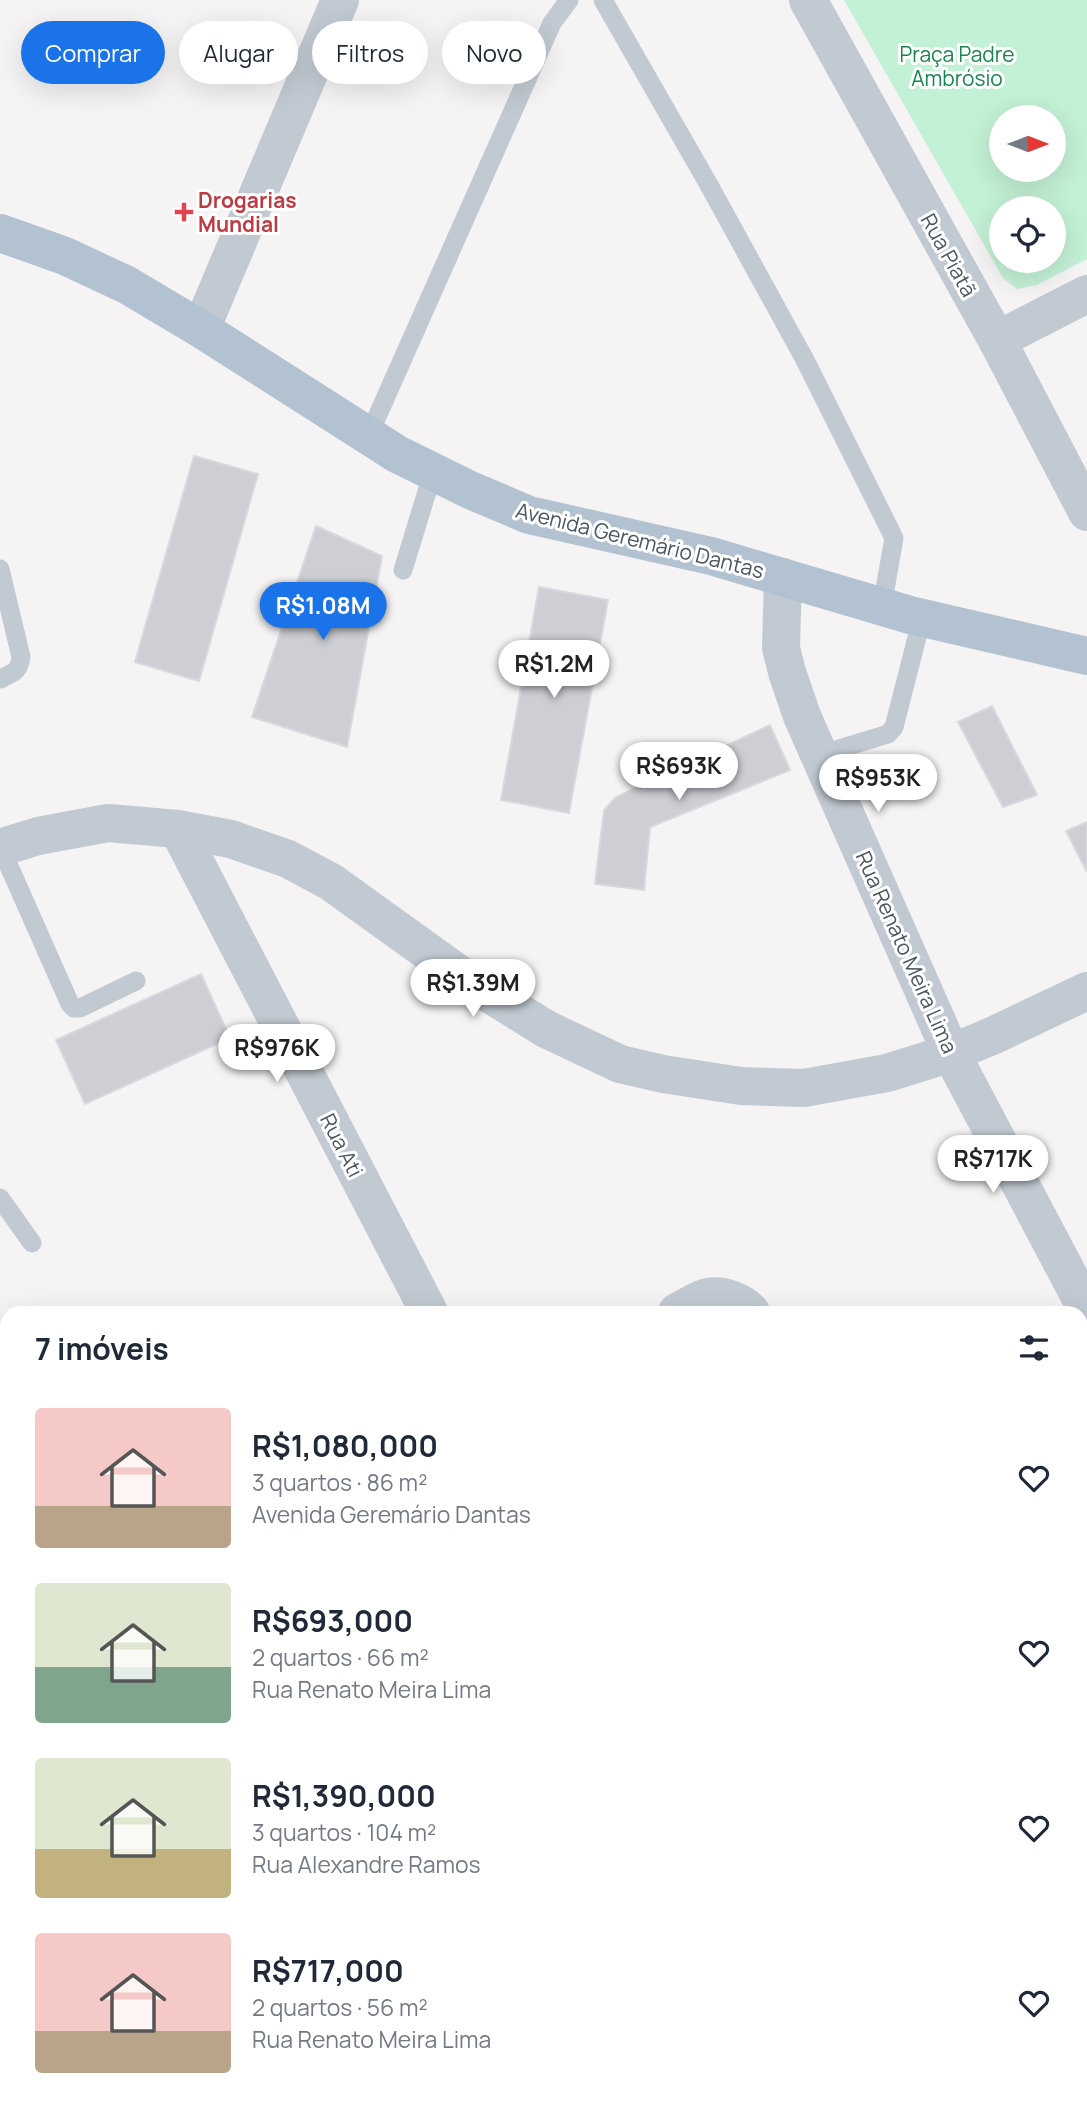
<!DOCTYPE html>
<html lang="pt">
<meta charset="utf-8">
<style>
:root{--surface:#fff;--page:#f2f2f3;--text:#1f2937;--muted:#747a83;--accent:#1a73e8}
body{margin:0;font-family:Manrope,sans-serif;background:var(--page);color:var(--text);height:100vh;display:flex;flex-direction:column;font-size:26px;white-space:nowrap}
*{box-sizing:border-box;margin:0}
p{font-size:23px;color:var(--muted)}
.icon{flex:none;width:38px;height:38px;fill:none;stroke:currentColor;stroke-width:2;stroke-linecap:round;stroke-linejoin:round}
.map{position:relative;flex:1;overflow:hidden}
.details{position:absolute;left:0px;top:1306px;width:1088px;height:800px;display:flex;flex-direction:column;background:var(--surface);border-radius:21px 21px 0 0;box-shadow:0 7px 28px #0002}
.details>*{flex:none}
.banner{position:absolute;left:21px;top:21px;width:700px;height:63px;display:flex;gap:14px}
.needle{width:46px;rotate:90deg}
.fabs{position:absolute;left:989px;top:105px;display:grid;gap:14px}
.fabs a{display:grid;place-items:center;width:77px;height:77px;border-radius:50%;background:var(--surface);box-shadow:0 7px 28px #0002;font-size:35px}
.price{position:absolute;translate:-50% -60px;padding:0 16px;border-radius:24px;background:#fff;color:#222;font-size:23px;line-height:46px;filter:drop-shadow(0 2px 4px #0008)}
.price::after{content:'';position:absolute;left:50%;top:42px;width:21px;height:16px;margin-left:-10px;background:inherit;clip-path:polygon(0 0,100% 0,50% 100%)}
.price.active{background:var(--accent);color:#fff}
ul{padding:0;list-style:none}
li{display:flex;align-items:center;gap:21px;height:175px;padding:0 35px}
li span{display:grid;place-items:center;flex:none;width:196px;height:140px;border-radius:7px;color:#555}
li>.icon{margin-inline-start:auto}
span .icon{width:84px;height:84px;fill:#fffc;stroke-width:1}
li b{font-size:30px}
h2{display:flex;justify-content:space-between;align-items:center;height:84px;padding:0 35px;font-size:30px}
.tag{padding:0 24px;border-radius:32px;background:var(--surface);box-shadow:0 7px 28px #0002;font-size:24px;line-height:63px}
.tag.active{background:var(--accent);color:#fff}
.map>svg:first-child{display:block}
.green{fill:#c3f1d5;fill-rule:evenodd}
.building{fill:#cdcfd5;stroke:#d7d9de;stroke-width:2}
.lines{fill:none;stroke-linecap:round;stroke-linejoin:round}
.service{stroke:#c1cad2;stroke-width:19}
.minor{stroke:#c1cad2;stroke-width:38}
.tertiary{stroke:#c1cad2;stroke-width:38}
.primary{stroke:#b3c2d1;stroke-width:38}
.health-dot{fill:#e0444e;stroke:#fff;stroke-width:2.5}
.labels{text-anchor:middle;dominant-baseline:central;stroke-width:6;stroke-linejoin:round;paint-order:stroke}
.park-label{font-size:21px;fill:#17864f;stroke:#fff}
.health-label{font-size:21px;font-weight:bold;fill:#be3a42;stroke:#fff;text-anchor:start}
.street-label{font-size:21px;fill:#4a5661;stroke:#fff}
</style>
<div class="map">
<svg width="1087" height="2104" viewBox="0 0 1087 2104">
<rect width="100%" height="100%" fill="#f5f3f3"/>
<path class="green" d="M844,0H1087V259L1037,285L1017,289L1003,278ZM1001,117H1054V170H1001ZM1054,208V261H1001V208Z"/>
<g class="building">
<path d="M194,456L258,474L199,681L135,662Z"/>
<path d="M316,526L382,556L347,747L252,717Z"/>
<path d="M539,587L608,600L569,813L501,800Z"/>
<path d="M992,706L1037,795L1003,807L958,722Z"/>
<path d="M770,725L790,770L650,827L644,890L595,884L604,810L616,797Z"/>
<path d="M1087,822V872L1066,831Z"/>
<path d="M201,974L230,1038L85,1104L56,1040Z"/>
</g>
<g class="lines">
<g class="service">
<path d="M603,0L709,185L805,360L894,538L882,606"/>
<path d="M368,437L552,23L569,0"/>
<path d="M0,569L21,657C19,672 13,673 0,679"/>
<path d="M403,570L433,472"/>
<path d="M819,755L888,734L894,727L922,618"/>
<path d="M1,848L70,1004L74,1008H80L136,981"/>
<path d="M0,1198L32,1243"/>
<path d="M0,1433L7,1441"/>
</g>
<g class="minor">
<path d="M808,0L997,340L1087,512"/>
<path d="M201,329L340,0"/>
<path d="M997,340L1087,294"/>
<path d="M783,577L781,648L787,672L802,716L951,1053L1087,1310"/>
<path d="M178,829L429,1312"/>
<path d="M677,1312C686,1308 698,1299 708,1297C723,1294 742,1302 751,1312"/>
<path d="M868,2098L871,2104"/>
</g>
<g class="tertiary">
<path d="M0,848L38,836L108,823L178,829L231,839L288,859L331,882L470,982L546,1029L620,1064L663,1074L741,1086L804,1088L887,1073L951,1053L992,1036L1087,991"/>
<path d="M0,1705L7,1712"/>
<path d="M334,2098L337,2104"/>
</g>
<path class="primary" d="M0,233L65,256L127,285L201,329L397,454L470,490L529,515L711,556L910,615L1087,656"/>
</g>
<path class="health-dot" d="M180.5 201.5h7v7h7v7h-7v7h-7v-7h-7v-7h7z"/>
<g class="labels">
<g class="park-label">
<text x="957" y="54">Praça Padre<tspan x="957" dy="24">Ambrósio</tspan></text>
</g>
<g class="health-label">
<text x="198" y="200">Drogarias<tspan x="198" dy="24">Mundial</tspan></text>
</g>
<g class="street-label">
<text transform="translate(949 255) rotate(61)">Rua Piatã</text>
<text transform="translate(640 540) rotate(14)">Avenida Geremário Dantas</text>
<text transform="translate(907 952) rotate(66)">Rua Renato Meira Lima</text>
<text transform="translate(342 1145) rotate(63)">Rua Ati</text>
</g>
</g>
</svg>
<div class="fabs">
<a><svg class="needle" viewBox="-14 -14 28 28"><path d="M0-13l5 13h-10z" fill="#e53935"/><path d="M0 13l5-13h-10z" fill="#747a83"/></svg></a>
<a><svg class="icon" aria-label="locate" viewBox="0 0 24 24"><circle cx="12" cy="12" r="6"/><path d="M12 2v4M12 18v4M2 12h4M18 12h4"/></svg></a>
</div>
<b class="price active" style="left:323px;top:642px">R$1.08M</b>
<b class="price" style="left:554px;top:700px">R$1.2M</b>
<b class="price" style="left:679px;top:802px">R$693K</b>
<b class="price" style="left:878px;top:814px">R$953K</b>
<b class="price" style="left:473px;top:1019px">R$1.39M</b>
<b class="price" style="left:277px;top:1084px">R$976K</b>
<b class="price" style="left:993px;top:1195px">R$717K</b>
<div class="banner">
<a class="tag active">Comprar</a>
<a class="tag">Alugar</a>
<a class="tag">Filtros</a>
<a class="tag">Novo</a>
</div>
<section class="details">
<h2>7 imóveis<svg class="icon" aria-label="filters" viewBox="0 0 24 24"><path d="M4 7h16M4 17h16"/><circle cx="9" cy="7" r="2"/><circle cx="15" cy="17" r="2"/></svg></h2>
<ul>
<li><span style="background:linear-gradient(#f6c9c9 70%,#b9a48a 0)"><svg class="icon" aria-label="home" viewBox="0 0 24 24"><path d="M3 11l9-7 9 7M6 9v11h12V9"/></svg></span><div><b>R$1,080,000</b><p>3 quartos · 86 m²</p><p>Avenida Geremário Dantas</p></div><svg class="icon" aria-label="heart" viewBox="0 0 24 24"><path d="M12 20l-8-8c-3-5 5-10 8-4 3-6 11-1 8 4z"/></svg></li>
<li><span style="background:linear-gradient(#dfe7d0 60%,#7fa58c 0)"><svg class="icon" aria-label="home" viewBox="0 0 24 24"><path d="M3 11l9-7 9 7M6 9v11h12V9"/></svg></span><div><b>R$693,000</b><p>2 quartos · 66 m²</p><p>Rua Renato Meira Lima</p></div><svg class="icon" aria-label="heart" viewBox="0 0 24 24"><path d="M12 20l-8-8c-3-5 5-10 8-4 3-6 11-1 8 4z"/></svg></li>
<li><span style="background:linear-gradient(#dfe7d0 65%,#c2b280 0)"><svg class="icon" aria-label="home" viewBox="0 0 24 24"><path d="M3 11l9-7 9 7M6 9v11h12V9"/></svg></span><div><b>R$1,390,000</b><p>3 quartos · 104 m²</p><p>Rua Alexandre Ramos</p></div><svg class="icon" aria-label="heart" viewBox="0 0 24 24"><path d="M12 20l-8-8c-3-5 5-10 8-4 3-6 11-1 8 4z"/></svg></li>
<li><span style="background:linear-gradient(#f6c9c9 70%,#b9a48a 0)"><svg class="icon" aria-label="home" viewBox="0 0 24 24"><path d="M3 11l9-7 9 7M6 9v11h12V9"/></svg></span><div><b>R$717,000</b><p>2 quartos · 56 m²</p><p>Rua Renato Meira Lima</p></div><svg class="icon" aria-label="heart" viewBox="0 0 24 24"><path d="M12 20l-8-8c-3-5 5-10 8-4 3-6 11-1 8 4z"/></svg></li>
</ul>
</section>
</div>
